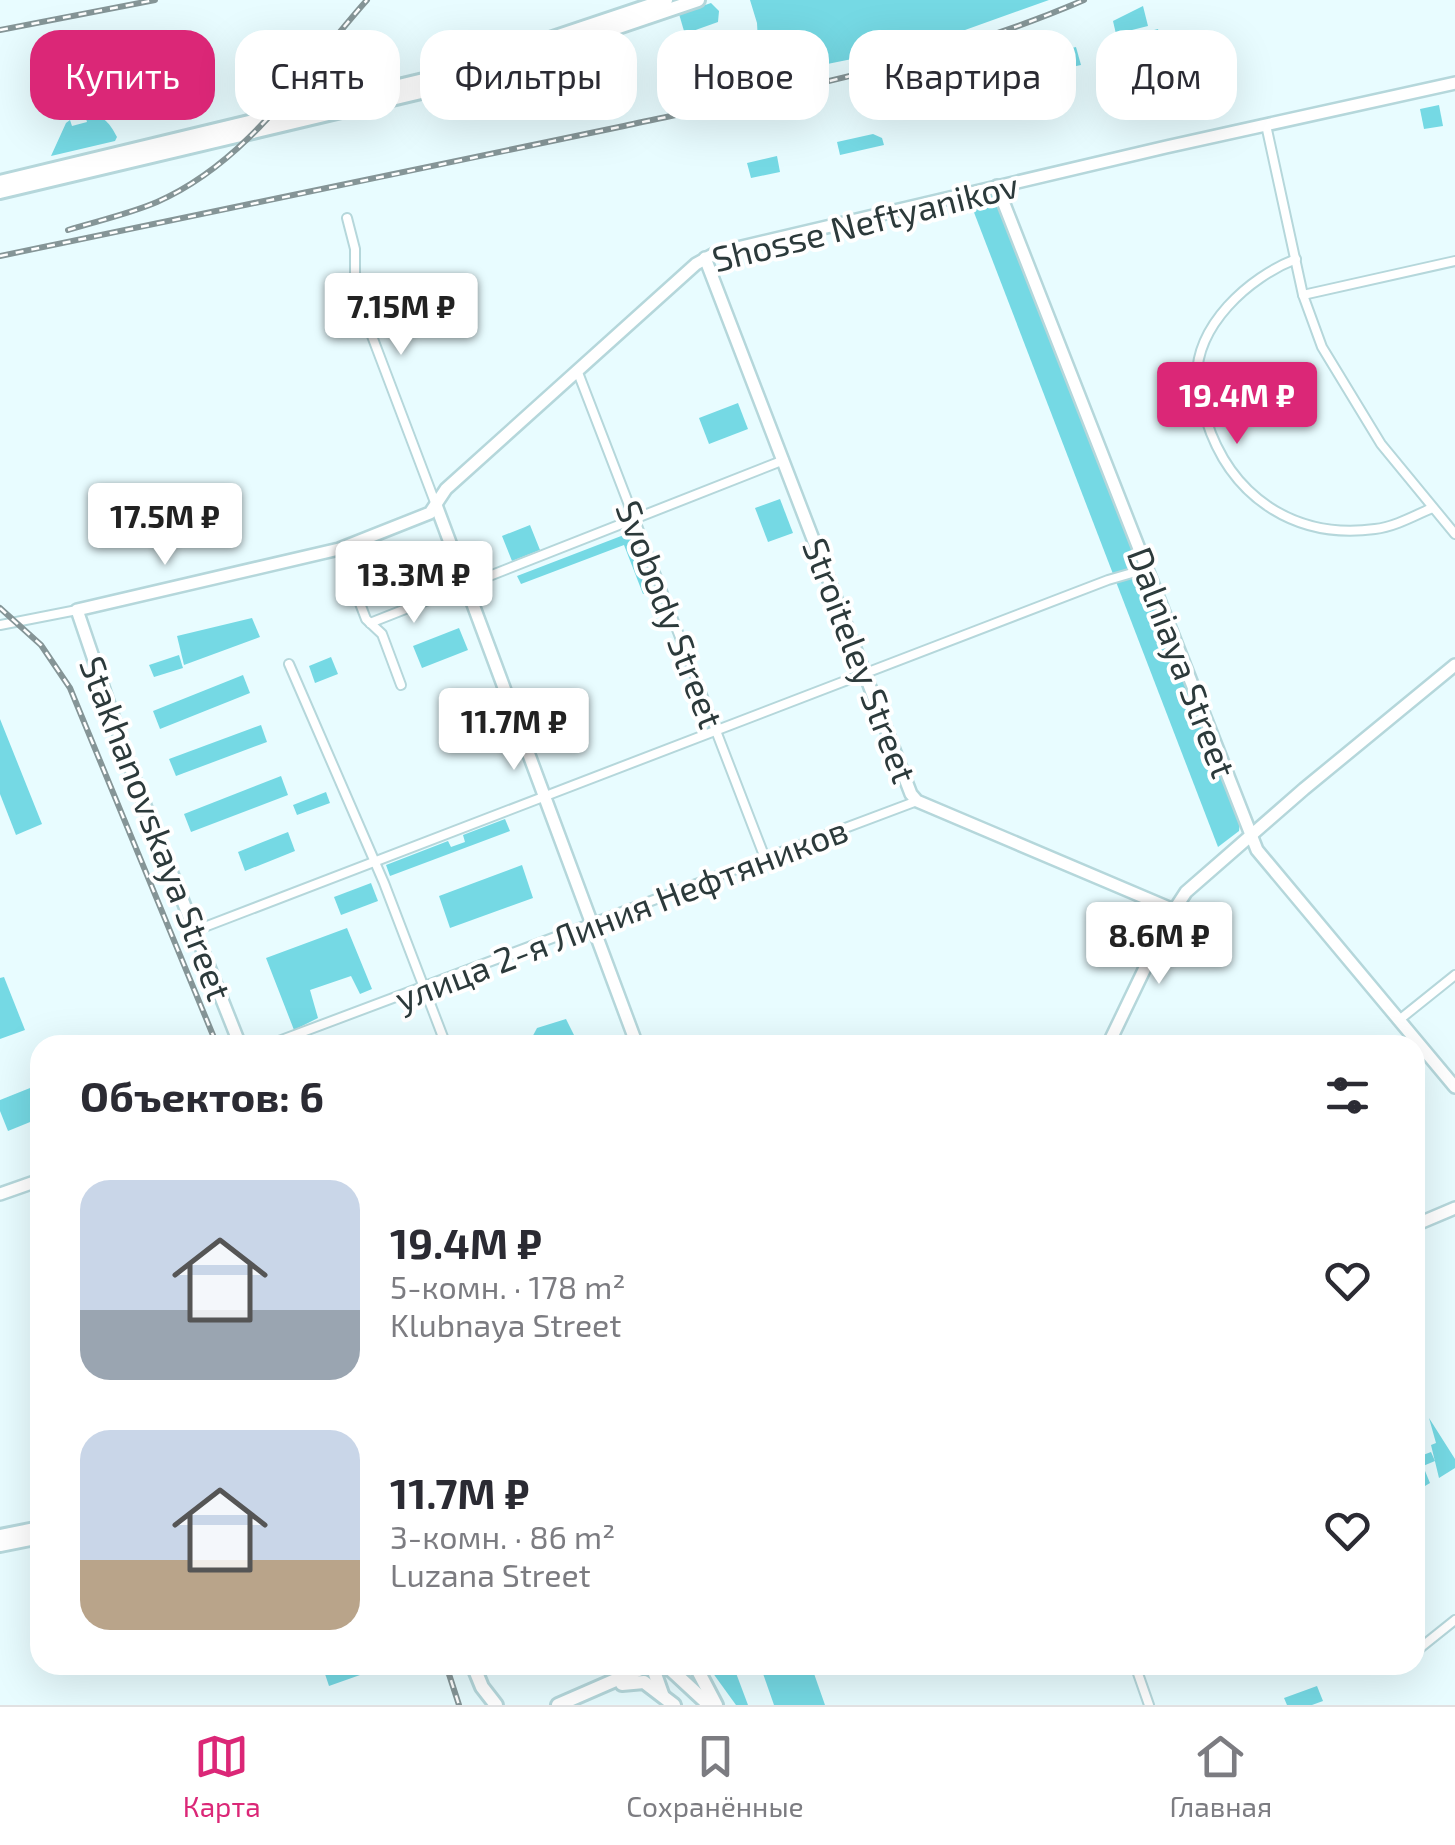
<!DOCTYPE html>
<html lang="ru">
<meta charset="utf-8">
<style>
:root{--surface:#fff;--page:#f2f2f3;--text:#2b2b33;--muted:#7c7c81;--line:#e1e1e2;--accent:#db2777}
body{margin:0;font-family:"Exo 2",sans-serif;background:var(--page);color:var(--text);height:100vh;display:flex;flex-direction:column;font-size:38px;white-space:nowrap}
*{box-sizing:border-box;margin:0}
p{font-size:32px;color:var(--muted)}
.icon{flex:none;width:55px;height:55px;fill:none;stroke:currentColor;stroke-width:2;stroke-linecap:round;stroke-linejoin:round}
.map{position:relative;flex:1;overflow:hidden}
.details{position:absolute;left:30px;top:1035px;width:1395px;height:640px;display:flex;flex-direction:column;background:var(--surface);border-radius:30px;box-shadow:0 10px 40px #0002}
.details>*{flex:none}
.hud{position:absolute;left:30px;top:30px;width:1395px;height:90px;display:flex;gap:20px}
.price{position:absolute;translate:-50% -85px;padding:0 22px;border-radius:10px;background:#fff;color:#222;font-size:32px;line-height:65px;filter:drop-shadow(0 2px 5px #0008)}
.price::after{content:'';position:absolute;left:50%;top:60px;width:30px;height:22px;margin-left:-15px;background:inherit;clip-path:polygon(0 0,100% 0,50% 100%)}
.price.on{background:var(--accent);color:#fff}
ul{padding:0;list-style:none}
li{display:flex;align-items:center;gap:30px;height:250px;padding:0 50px}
li span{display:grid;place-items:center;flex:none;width:280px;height:200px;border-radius:30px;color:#555}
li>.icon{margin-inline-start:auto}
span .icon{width:120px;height:120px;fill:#fffc;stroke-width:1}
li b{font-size:42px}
h2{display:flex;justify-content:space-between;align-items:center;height:120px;padding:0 50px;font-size:42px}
.chip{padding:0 35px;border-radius:30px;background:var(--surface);box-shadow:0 10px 40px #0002;font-size:35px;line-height:90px}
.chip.on{background:var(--accent);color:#fff}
.tabs{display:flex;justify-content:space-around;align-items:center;height:140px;border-top:2px solid var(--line);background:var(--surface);font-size:28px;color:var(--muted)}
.tabs a{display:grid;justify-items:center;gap:5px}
.tabs .on{color:var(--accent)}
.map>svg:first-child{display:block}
.green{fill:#75d9e4}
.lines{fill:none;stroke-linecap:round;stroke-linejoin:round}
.street-casing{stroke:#b5d7db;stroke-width:12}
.secondary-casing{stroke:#b5d7db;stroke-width:16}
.primary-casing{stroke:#b5d7db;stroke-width:18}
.street{stroke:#fff;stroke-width:8}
.secondary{stroke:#fff;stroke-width:11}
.primary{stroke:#fff;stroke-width:12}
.rail-casing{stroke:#859597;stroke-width:6}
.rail{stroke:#fff;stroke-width:2.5;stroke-dasharray:8;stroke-linecap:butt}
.labels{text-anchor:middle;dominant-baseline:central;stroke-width:8;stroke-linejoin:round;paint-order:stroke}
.street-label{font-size:35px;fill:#2c3a3b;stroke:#fff}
</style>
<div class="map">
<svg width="1455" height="1705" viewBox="0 0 1455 1705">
<rect width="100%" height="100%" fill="#e8fcff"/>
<g class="green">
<path d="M750,0H1049L926,44L704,89L738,67L758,42L757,23Z"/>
<path d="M711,3L719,11L718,22L690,32L684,31L679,14Z"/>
<path d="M1143,6L1148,26L1116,34L1113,21Z"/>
<path d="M1158,29L1163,50L1132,58L1127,37Z"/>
<path d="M1076,47L1081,65L1048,72L1044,55Z"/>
<path d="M1042,55L1047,73L1019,79L1015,61Z"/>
<path d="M1013,62L1018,80L996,85L992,67Z"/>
<path d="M921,85L926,102L894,110L890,92Z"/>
<path d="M1439,105L1443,126L1424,129L1420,109Z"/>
<path d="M85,115C102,113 110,123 117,137L115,141L51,156L66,123L70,120L72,126L87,122Z"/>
<path d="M873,134L882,138L884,145L840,155L837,142Z"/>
<path d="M777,156L780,172L751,178L747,163Z"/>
<path d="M996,195L1240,821L1239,831L1218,847L970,202Z"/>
<path d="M440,295L446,313L395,331L388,313Z"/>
<path d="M738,403L748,429L709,444L699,418Z"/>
<path d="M780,499L793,533L768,542L755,508Z"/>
<path d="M530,525L540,550L512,561L502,536Z"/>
<path d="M629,533L651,591L643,594L624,545L521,584L517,576Z"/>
<path d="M252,618L260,637L184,665L177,636Z"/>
<path d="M459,628L468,650L422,668L413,646Z"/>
<path d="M179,655L183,668L154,677L149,665Z"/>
<path d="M331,657L338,674L315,683L309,666Z"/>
<path d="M243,675L250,693L160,729L153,711Z"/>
<path d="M0,719L42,824L16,835L0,794Z"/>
<path d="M261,725L267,742L176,776L169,759Z"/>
<path d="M281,776L288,795L191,832L184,814Z"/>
<path d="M326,792L330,803L297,815L293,805Z"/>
<path d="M505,819L510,831L390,876L386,865L448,841L451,847L465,842L463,835Z"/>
<path d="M288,832L295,851L245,871L238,852Z"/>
<path d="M522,865L533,898L450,928L439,896Z"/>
<path d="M371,883L378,901L341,915L334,897Z"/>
<path d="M347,928L372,989L360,994L351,976L310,990L318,1018L294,1030L266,958Z"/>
<path d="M4,977L25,1030L0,1039V978Z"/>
<path d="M566,1019L579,1045H528L537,1028Z"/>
<path d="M40,1084V1118L8,1131L0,1111V1100Z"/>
<path d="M1429,1418L1455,1459V1468L1439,1478L1431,1445L1436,1443Z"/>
<path d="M1431,1452L1435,1461L1423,1466L1430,1483L1415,1492V1458Z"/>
<path d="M322,1665H357L360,1675L329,1686Z"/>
<path d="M707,1665H733L748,1705H736Z"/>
<path d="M760,1665H811L825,1705H774Z"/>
<path d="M1317,1686L1323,1701L1312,1705H1287L1284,1698Z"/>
</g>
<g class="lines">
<defs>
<g id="street">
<path d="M1266,125L1303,295L1322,347L1381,444L1455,534"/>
<path d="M347,218L355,249V276L372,336L436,505"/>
<path d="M1296,259C1249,277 1194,326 1197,382C1197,394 1202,407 1206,419C1230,496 1294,540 1375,529C1394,527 1414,516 1432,508"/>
<path d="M1303,295L1455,261"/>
<path d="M577,370L765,858"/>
<path d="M339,549L366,619L382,634L401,685"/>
<path d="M370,623L784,460"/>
<path d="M0,625L77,610"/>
<path d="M289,664L384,883L446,1045"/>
<path d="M194,931L1108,580L1146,569"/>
<path d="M1399,1020L1455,975"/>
<path d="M268,1045L917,801"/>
<path d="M1415,1652L1455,1620"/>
<path d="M1135,1665L1149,1705"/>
</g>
<g id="secondary">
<path d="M997,186L1257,850L1455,1087"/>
<path d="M705,258L911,794L917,801L1174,910"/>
<path d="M436,505L637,1045"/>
<path d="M240,1045L134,778L77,610L339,549L430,513L446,489L696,264L716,253L1166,147L1455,83"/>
<path d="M1108,1045L1169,918L1186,892L1304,789L1455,665"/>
<path d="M0,1194L40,1180"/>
<path d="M1415,1225L1455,1208"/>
</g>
<g id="primary">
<path d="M0,182L436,77L666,0"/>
<path d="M0,192L438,88L698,0"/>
<path d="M0,1536L40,1528"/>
<path d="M0,1545L40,1537"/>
<path d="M473,1665L482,1687L496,1705"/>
<path d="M695,1665L716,1705"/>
<path d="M622,1684L644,1682L674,1705"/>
<path d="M662,1694L655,1674L658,1668L667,1666L709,1705"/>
<path d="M558,1705L650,1665"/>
</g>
</defs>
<use href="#street" class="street-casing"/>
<use href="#secondary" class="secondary-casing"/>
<use href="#primary" class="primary-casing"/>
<use href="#street" class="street"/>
<use href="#secondary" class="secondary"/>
<use href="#primary" class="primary"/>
<defs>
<g id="rail">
<path d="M0,30L155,0"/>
<path d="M68,230C97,221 129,214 157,202C250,161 302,73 367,0"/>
<path d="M0,256C208,213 416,170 624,126C778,93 938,63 1084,0"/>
<path d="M0,608L41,645L70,688L217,1045"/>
<path d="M446,1665L459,1705"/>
</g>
</defs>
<use href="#rail" class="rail-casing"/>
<use href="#rail" class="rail"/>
</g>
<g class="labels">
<g class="street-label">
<text transform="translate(865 221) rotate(-14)">Shosse Neftyanikov</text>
<text transform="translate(671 614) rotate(69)">Svobody Street</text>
<text transform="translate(861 660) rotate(69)">Stroiteley Street</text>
<text transform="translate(1183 662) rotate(69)">Dalniaya Street</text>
<text transform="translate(157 828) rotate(69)">Stakhanovskaya Street</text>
<text transform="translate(621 913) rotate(-21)">улица 2-я Линия Нефтяников</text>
</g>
</g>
</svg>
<b class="price" style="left:401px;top:358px">7.15M ₽</b>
<b class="price on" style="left:1237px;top:447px">19.4M ₽</b>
<b class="price" style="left:165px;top:568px">17.5M ₽</b>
<b class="price" style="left:414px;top:626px">13.3M ₽</b>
<b class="price" style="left:514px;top:773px">11.7M ₽</b>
<b class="price" style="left:1159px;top:987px">8.6M ₽</b>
<div class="hud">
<a class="chip on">Купить</a>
<a class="chip">Снять</a>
<a class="chip">Фильтры</a>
<a class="chip">Новое</a>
<a class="chip">Квартира</a>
<a class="chip">Дом</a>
</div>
<section class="details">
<h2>Объектов: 6<svg class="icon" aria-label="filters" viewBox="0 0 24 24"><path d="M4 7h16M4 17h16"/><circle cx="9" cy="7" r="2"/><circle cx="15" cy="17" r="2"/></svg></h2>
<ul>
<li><span style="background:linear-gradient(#c9d6e8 65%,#9aa5b1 0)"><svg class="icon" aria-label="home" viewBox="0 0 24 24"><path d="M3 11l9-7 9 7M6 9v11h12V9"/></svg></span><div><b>19.4M ₽</b><p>5-комн. · 178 m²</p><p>Klubnaya Street</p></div><svg class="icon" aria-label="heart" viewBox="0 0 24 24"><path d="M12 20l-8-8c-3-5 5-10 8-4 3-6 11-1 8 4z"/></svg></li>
<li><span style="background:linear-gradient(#c9d6e8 65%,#b9a48a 0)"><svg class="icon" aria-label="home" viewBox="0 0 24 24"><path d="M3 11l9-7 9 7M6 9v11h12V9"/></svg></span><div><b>11.7M ₽</b><p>3-комн. · 86 m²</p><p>Luzana Street</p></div><svg class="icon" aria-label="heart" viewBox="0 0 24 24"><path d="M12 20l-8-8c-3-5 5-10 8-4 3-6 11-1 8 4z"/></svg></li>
</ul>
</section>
</div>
<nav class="tabs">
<a class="on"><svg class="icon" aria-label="map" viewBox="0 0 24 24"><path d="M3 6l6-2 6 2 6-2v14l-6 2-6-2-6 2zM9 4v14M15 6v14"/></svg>Карта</a>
<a><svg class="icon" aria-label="saved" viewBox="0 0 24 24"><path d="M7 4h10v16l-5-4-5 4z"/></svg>Сохранённые</a>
<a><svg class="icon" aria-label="home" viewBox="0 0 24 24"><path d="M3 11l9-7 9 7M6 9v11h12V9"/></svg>Главная</a>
</nav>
